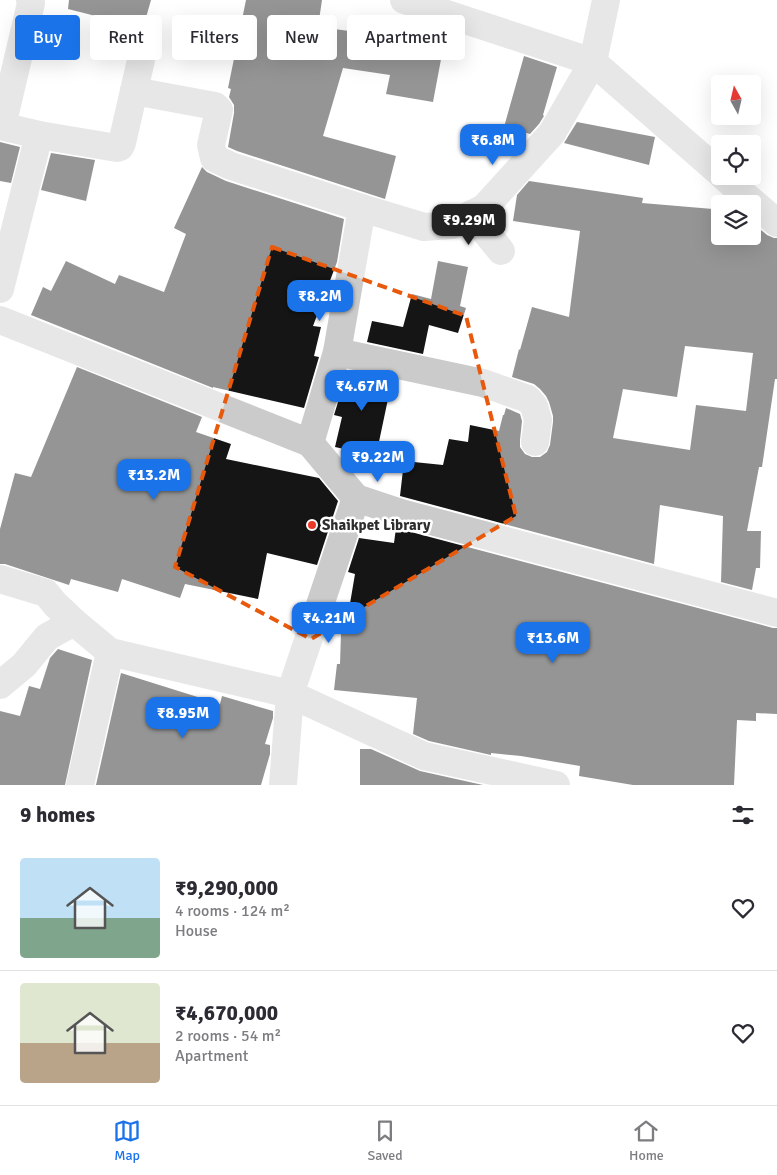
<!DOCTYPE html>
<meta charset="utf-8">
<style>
:root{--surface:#fff;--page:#f2f2f3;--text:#2b2b33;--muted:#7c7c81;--line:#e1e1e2;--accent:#1a73e8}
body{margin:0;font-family:Signika,sans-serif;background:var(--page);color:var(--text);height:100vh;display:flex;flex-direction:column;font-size:19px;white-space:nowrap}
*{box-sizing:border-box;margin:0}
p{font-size:16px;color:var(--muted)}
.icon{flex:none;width:28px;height:28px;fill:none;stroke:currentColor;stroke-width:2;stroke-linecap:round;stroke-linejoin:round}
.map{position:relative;height:785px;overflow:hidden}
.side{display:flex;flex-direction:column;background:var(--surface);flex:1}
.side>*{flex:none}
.top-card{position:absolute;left:15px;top:15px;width:500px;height:45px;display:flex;gap:10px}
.needle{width:32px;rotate:352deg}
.buttons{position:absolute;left:711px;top:75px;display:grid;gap:10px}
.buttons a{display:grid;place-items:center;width:50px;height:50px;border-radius:5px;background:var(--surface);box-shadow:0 5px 20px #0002;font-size:25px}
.price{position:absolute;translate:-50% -42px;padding:0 11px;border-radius:10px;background:var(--accent);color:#fff;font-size:16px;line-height:32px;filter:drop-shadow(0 1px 2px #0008)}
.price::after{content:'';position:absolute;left:50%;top:30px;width:15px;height:11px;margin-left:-8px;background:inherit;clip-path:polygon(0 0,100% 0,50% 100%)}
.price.on{background:#222;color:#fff}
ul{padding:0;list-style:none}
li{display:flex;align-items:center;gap:15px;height:125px;padding:0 20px}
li+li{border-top:1px solid var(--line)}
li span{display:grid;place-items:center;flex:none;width:140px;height:100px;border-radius:5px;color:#555}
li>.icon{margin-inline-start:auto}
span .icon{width:60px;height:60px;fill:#fffc;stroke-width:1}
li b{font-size:21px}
h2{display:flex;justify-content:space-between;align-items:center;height:60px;padding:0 20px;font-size:21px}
.tag{padding:0 18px;border-radius:5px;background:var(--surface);box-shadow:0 5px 20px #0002;font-size:18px;line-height:45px}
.tag.on{background:var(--accent);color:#fff}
.menu{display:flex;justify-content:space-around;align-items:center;height:70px;border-top:1px solid var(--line);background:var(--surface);font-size:14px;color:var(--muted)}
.menu a{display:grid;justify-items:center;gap:2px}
.menu .on{color:var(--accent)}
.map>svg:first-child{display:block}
.building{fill:#151515;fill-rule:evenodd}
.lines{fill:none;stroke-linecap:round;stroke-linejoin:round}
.minor{stroke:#cbcbcb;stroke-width:28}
.marked{fill:none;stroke:#e8590c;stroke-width:4;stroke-dasharray:10 6;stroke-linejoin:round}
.poi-dot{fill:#ed3829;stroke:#fff;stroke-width:2}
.labels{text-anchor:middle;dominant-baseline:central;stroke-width:5;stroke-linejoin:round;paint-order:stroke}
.poi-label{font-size:15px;font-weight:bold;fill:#2e2e2e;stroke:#fff;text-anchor:start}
</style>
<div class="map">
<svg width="777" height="785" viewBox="0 0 777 785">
<rect width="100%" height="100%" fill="#fff"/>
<g class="building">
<path d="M69,0H151L143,28L68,9Z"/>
<path d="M246,0H322L318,27L373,34L372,41L442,54L433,102L386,94L390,75L343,68L323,136L396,156L385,199L237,151L228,147L234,113V105L229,97L231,89L228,88Z"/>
<path d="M524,56L557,67L543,115L544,116L539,124L530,134L504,127Z"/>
<path d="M577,122L655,137L649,165L564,143Z"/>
<path d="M0,142L20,147L11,183L0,181Z"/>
<path d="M51,153L95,160L86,201L41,190Z"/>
<path d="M202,167L207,172L226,181L344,219L337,262L313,326L321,327L314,356L319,357L304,408L213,387V388L31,315L43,287L51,291L66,261L115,284L119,275L164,292L186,234L174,228Z"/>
<path d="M529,181L643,198L642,203L713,209L712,224L720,225V236H752V229L761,230L767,235L774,238H777V379H775L762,467H759L747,531H761L760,568H756L752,590L721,582L723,516L660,505L654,564L400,496L404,461L443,465L449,439L468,442L470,425L499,431L503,415H504L506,408L520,414L522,421L520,440V447L525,454L532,457H540L547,452L550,445L553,422V416L549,402L546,396L540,389L534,384L512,377L519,349L520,350L532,307L569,317L580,231L513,221L517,195ZM685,346L753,353L746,411L696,405L690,450L613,438L623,389L677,397Z"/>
<path d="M438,261L468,267L460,306L466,308L458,333L429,325L423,354L367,342L372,321L403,327L412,294L431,299Z"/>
<path d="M77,367L202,417L196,432L231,444L226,459L319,478L338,501L317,565L267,553L258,599L185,584L180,598L122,579L118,592L71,579L69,585L5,564H0V529L15,473L31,477Z"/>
<path d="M348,370L392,380L376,456L335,447L342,417L334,415Z"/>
<path d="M396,528L773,628H777V714L756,713V721L737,720L734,785H633L579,776L580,766L521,756L491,753V755L429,741L413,734L417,698L334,690L337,664H340L341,633H345L355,574L348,572L359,538L394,543Z"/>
<path d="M58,649L92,660L65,785H0V711L20,716L29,686L40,689L50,658Z"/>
<path d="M121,673L220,704L222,696L273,711V718L265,744L270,745V754L261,785H96Z"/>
<path d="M360,749H371L420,771L483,785H360Z"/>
</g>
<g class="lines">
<g class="minor">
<path d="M404,0L593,62L720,173"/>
<path d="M134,91L215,106L219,110L211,145L214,158L231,166L362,208L424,227L452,225L485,207L552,133L593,62L606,0"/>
<path d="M0,126L39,135L117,148L120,147L122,143L141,60"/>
<path d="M2,126L31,3L30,0"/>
<path d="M723,176L777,223"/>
<path d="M471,214L501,251"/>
<path d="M0,289L39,135"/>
<path d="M0,320L310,443L356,498L401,513L777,613"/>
<path d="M337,352L483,383L528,399L534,406L538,420L535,442"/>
<path d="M310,443L337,352L362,208"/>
<path d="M0,579L46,593L55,604L74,622L110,652L290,694L424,756L556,785"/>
<path d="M0,685L24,665L47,637L74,622"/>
<path d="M80,785L110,652"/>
<path d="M283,785L290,694L356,498"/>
</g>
</g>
<path d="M0 0H777V785H0ZM272,247L466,316L516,516L311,639L175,567Z" fill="#fff" fill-opacity=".55" fill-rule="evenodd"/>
<path class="marked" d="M272,247L466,316L516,516L311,639L175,567Z"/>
<circle class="poi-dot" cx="312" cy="525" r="5"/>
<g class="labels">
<g class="poi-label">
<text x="322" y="525">Shaikpet Library</text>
</g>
</g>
</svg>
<div class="buttons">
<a><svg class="needle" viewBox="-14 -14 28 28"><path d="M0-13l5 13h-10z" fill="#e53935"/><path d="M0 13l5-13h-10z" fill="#7c7c81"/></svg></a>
<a><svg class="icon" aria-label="locate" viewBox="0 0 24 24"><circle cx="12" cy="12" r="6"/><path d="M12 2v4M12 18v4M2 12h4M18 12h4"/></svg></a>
<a><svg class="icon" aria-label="layers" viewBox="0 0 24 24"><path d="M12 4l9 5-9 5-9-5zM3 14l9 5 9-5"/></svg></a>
</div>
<b class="price" style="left:493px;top:166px">₹6.8M</b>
<b class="price on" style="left:469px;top:246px">₹9.29M</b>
<b class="price" style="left:320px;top:322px">₹8.2M</b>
<b class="price" style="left:362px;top:412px">₹4.67M</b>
<b class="price" style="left:378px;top:483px">₹9.22M</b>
<b class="price" style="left:154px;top:501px">₹13.2M</b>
<b class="price" style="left:329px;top:644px">₹4.21M</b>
<b class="price" style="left:553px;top:664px">₹13.6M</b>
<b class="price" style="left:183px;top:739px">₹8.95M</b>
<div class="top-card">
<a class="tag on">Buy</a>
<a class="tag">Rent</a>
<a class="tag">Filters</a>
<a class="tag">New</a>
<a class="tag">Apartment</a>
</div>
</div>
<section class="side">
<h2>9 homes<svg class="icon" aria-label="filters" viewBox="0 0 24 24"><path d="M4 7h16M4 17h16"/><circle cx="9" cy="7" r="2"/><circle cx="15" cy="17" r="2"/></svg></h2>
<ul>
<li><span style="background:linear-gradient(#bfe0f5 60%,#7fa58c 0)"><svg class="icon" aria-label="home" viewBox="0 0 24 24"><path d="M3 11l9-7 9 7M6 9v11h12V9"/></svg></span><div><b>₹9,290,000</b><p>4 rooms · 124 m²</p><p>House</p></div><svg class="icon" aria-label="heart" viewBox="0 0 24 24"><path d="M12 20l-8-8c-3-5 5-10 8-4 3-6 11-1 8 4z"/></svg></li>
<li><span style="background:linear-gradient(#dfe7d0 60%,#b9a48a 0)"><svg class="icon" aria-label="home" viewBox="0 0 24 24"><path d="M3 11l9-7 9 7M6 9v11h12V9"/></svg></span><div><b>₹4,670,000</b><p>2 rooms · 54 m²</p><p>Apartment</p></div><svg class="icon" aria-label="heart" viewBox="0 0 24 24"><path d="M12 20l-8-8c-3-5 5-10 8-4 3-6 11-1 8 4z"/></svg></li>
</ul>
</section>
<nav class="menu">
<a class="on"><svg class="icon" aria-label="map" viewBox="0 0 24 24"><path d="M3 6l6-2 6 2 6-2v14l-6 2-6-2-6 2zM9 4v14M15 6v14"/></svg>Map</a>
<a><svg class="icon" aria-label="saved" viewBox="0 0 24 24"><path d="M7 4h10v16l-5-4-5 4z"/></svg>Saved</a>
<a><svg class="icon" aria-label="home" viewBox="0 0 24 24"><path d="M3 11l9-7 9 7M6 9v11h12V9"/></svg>Home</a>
</nav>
